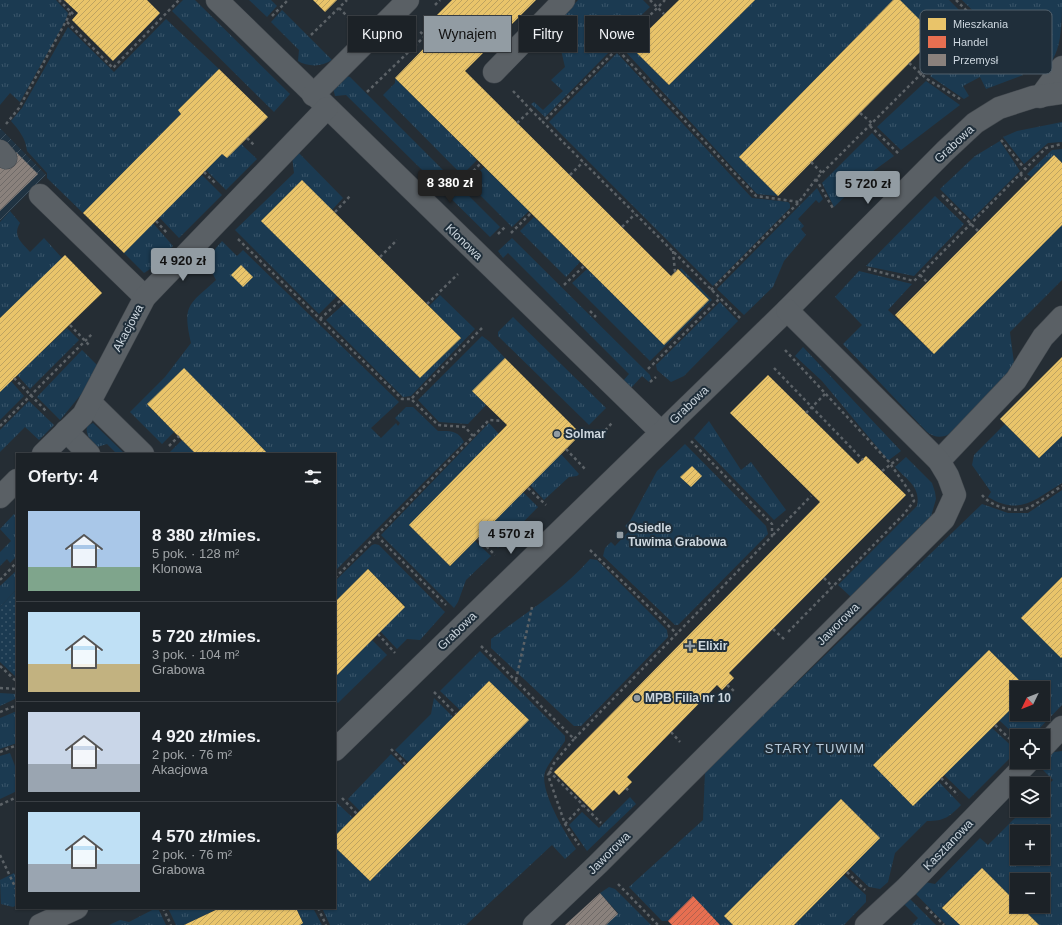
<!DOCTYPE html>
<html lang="pl">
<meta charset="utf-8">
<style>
:root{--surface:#1c2227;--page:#292f33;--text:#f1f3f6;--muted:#a0a4a7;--line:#3a3f44;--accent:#929ca3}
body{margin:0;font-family:Arial,sans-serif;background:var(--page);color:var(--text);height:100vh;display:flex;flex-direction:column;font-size:15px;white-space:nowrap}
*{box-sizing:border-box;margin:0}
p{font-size:13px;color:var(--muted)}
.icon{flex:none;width:22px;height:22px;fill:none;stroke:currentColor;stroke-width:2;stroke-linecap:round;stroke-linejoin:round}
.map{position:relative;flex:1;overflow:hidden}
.drawer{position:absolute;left:16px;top:453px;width:320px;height:456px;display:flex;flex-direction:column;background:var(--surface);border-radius:0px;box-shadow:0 1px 3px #0004,0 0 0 1px var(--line)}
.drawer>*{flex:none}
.guide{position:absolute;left:348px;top:16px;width:380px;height:36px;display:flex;gap:8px}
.needle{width:26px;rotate:227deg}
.fabs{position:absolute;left:1010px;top:681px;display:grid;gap:8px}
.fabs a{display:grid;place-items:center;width:40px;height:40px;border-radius:0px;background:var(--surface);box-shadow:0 1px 3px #0004,0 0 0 1px var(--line);font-size:20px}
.price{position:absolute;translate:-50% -34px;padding:0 9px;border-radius:4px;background:var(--accent);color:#111;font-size:13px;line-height:26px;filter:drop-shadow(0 1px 2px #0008)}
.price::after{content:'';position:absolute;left:50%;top:24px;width:12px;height:9px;margin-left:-6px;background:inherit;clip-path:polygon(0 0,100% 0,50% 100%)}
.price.current{background:#222;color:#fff}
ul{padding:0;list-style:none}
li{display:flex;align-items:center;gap:12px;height:100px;padding:0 12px}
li+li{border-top:1px solid var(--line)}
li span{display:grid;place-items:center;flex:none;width:112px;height:80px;border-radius:0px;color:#555}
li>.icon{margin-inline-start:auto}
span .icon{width:48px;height:48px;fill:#fffc;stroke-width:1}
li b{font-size:17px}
h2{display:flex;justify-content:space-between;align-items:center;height:48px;padding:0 12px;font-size:17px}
.pill{padding:0 14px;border-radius:0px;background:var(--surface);box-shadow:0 1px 3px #0004,0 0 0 1px var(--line);font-size:14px;line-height:36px}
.pill.current{background:var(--accent);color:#111}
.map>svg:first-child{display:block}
.industrial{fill:url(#industrial-furrows)}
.grass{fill:url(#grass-tufts);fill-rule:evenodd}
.park{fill:url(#park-dots)}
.homes{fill:url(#homes-hatch)}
.shops{fill:url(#shops-hatch)}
.industry{fill:url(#industry-hatch)}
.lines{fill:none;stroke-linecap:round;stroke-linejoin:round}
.minor-casing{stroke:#42484e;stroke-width:23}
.path{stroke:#5c6267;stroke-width:2.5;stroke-dasharray:3 3;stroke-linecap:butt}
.minor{stroke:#5a6065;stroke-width:22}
.poi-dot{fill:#929ca3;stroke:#1f2e3a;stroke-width:1.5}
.labels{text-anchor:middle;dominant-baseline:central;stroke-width:4;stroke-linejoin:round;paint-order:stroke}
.street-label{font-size:12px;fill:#cdd7df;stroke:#1f2e3a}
.poi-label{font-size:12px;font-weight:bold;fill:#cdd7df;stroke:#1f2e3a;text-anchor:start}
.neighbourhood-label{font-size:13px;letter-spacing:1px;fill:#b7cada;stroke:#1f2e3a}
.key{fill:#1f2e3a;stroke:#53616c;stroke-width:1}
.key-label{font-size:11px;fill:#cdd7df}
</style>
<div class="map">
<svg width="1062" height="925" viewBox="0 0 1062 925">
<defs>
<pattern id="industrial-furrows" width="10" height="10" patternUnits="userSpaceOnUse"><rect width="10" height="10" fill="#203342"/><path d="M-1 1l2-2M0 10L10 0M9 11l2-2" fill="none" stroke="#3f505d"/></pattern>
<pattern id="grass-tufts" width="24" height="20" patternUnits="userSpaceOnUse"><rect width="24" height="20" fill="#1b3a51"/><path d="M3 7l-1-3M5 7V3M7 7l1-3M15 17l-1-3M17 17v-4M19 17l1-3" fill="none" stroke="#3b566a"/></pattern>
<pattern id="park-dots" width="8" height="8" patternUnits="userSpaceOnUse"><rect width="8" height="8" fill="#1b3a51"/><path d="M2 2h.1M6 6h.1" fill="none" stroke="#3b566a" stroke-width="1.8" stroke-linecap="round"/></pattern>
<pattern id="homes-hatch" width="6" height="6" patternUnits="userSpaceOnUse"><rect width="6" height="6" fill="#e9c46a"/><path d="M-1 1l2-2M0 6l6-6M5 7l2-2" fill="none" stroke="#bea360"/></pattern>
<pattern id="shops-hatch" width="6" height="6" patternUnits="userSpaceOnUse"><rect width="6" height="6" fill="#e76f51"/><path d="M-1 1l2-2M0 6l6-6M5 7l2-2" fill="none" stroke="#b4614d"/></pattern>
<pattern id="industry-hatch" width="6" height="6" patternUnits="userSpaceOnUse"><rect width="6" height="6" fill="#8a817c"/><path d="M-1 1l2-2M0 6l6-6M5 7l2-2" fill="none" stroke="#6f6a68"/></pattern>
</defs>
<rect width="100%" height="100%" fill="#252d34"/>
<path class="industrial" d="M0,128L46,175L0,221Z"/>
<g class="grass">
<path d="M0,0H56L68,13L66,20L20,102L10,93L0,105Z"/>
<path d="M183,0H195L290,94L274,112L172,11Z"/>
<path d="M249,0H271L277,6L267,17Z"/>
<path d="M578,0H643L650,7L612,43L615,46L545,117L531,104L534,102L543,110L563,91L551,80L565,67L555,25Z"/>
<path d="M755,0H893L739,157L778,196L757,194L624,50L626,44L631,39L638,40L631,47L669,85Z"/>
<path d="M900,0H949L972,23L947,48Z"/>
<path d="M962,0H1062C1062,25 1062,68 1035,72Z"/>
<path d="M282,10L332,60C322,67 308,67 298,61L299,50L271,22Z"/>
<path d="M166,19L219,69L178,110L181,114L83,213L47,178V173L27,151C26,139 19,130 11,121L22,108L68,27L114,72Z"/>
<path d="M978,29L1023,75L986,89L980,77L963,86L969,96L964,99L930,76Z"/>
<path d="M617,53L752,198L788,202L790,204V208L713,286L549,122Z"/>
<path d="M343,75L350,77L500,227L490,237L346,95L335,96L332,84Z"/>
<path d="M395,78L477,160L462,175L383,95L395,83Z"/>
<path d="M926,81L960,105L901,150L877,127Z"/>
<path d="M1062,122V142L1048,143L1024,164L1003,137L1017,131Z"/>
<path d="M872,133L894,156L865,177L834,207L822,183Z"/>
<path d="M1000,141L1020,171L971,220L940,189L975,156Z"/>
<path d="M241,144L257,159L226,190L206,170L222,154L227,158Z"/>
<path d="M1062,149V163L1054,155L1031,177L1027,174L1052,150Z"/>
<path d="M297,151L343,198L332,210L302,180L337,296L319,314L235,230L294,173L292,156Z"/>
<path d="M484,167L529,211L512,227L467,182Z"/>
<path d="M202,175L222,195L179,238L159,217Z"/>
<path d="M817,188L823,199L819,203L816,200L798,219L804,226L801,229L806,235L784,261L773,287L744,315L717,289Z"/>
<path d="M935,196L964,224L914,276L866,266Z"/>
<path d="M10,211L20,223C12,236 22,243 30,252L44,238L62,258L0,318V222Z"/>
<path d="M534,217L580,262L566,277L520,231Z"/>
<path d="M153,223L173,246L152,268L144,273L124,253Z"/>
<path d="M1062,225V280L1010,332L1014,363L1013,371C1000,384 959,432 945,436C937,438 933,436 927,432L843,344L862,325L835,297L859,271L912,284L888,310L934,354Z"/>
<path d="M512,238L650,375L651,379L649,382L642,376L631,388L623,381L629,374L508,253L503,258L498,251Z"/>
<path d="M222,241L237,256L243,250L399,402L371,428L381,438L396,423L398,426L400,423L395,418L406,407H413L438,431C450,431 458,430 464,442L335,571V454H268L184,369L147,404L174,432L162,444L130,412L165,377L191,343C182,304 189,305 216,280C205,258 207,259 222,241Z"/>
<path d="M681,268L712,300L650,361L572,283L587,269L664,345L709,300L680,270Z"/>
<path d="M440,295L475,329L411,396L403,397L326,320L345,303L420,378L461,338L429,306Z"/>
<path d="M720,302L738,321L684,376L671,382L657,370L656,365Z"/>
<path d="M513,317L606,408L589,425L498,336V332Z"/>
<path d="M67,328L79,340L30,389L17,375Z"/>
<path d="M482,336L490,342L505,358L473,391L486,405L468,424L439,422L418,400Z"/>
<path d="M803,347L901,451L889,460L887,459L822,381L795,356Z"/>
<path d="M82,350L99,367L93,380L60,420L37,397Z"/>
<path d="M11,381L24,396L0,420V392Z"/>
<path d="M29,401L54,425L39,440L25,427L0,452V430Z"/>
<path d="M709,421L741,470L751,462L786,510L774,520L694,438Z"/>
<path d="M93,423L125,454H117L107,444L97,447C91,441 85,435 87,426Z"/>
<path d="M489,423L499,434L409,525L450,566L475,541L491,556L466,580L458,602L454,608L381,535Z"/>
<path d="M1005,424L1039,458L1062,436V483C1034,500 1020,516 988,497L991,492L972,465L974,455Z"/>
<path d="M182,440L196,454H171L170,452Z"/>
<path d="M685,444L766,526L768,534L678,625H675L603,556L605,548L611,542L615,546L629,531L625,526L630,521L657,471Z"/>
<path d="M561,454L579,474L577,476L569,477L544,500L530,485Z"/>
<path d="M906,457L932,483L935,492L936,499L930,520L851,597L838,585L917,506C921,487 907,480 895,467Z"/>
<path d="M1062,490V577L1021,618L1062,657V705L1032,736L1017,737L999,720L1017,703V714H1043V688H1027L989,650L873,765L913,806L938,781L961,805C949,817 945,821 927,821L895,853L888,882L880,889L869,887L850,869L880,838L841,799L724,916L733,925H720L693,897L668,921H662L629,887L703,820L705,771L982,504L1008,513H1028Z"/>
<path d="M523,492L538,507L498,548L483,533Z"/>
<path d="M14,514L17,518V556L10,563L7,559L0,566V552L11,541L0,529Z"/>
<path d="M375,544L379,545L445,612L420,640L407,639L397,649L380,631L405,606L368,569L335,602V581L372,545Z"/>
<path d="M590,559L597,560L667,630L668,637L581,726H574L491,648V639C525,613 561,592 590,559Z"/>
<path d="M17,570V589L0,607V586Z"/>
<path d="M372,640L387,655L338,703L335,700V677Z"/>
<path d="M480,651L565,736V741C559,750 549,762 545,772C539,790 566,835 576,849L565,859L552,845L466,925H330L322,908H335V847L370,881L529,720L489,681L460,710L440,691Z"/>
<path d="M0,693L17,694V698L0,706Z"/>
<path d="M434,698L453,717L408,762L395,750L431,714Z"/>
<path d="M17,711V743L0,749V718Z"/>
<path d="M992,728L1017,751L969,799L944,775Z"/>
<path d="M1062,751V925H1039L1020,906H1043V880H1017V903L982,868L942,907L960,925H946L912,890L920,881L935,884L980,838L988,845L1023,810H1043V790L1053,780L1036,763L1043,762V756L1046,753ZM1017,832H1043V858H1017Z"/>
<path d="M10,753L15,766L17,765V791L0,799V756Z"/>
<path d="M391,754L404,767L360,811L348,799Z"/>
<path d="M630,797L636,804L587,851L569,825L582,812L599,828Z"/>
<path d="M335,801L353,818L335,836Z"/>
<path d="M14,873L17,881V905L13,907L1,904L0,880Z"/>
<path d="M844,875L866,895V902L844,925H796L795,924Z"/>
<path d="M609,887L615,889L651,925H606L618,913L600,893Z"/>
<path d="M906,895L936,925H912L918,918L901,901Z"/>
<path d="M156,908H158L166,925H109L120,920L129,922Z"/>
<path d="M168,908H219L184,925H176Z"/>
<path d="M296,908H313L322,925H300L303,923Z"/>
</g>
<path class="park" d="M17,589V678L0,662V607Z"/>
<g class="homes">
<path d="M64,0H147L160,13L113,61L72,20L78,13Z"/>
<path d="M313,0H337L325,12Z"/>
<path d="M452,0H536L465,71L671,276L678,269L709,300L664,345L395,78L433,39L423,29Z"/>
<path d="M679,0H755L669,85L631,47Z"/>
<path d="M893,0H900L936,36L778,196L739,157Z"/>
<path d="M219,69L268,117L227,158L222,154L124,253L83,213L181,114L178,110Z"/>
<path d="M1054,155L1062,163V225L934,354L895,315Z"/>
<path d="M302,180L461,338L420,378L261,221Z"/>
<path d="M65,255L102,293L0,392V318Z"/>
<path d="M241,265L253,277L243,287L231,275Z"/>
<path d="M1062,357V436L1039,458L1000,419Z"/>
<path d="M505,358L581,434L450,566L409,525L507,425L472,391Z"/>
<path d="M184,368L241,426L268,454H196L182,440L147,404Z"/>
<path d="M768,375L858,464L866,456L906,495L729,673L734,678L722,690L717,685L627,777L632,782L619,795L614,790L593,811L554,772L820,502L730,413Z"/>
<path d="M692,466L702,476L691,487L680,477Z"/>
<path d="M368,569L405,607L335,677V602Z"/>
<path d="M1062,577V657L1061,658L1021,618Z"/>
<path d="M989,650L1027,688H1017V703L913,806L873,765Z"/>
<path d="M489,681L529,720L370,881L335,847V836Z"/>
<path d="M841,799L880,838L794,925H733L724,916Z"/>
<path d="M982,868L1017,903V906H1020L1039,925H960L942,908Z"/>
<path d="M220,908H296L303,923L300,925H184Z"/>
</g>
<path class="shops" d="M693,896L720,925H672L668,921Z"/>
<g class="industry">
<path d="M16,152L38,174L0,211V168Z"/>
<path d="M600,893L618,914L606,925H565Z"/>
</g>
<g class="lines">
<defs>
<g id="minor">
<path d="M217,0L661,432"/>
<path d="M494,72L564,0"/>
<path d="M313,95L408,0"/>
<path d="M1040,97L1062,67"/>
<path d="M0,151L6,158"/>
<path d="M40,195L145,297"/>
<path d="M90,402L143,454"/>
<path d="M66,431L89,454"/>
<path d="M43,454L83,415L145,297L327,108"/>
<path d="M939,461L1016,380L1043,337L1062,317"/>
<path d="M0,497L17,480"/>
<path d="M1043,747L1062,727"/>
<path d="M335,750L787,310L945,151L975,123L999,108L1033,97L1062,93"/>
<path d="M40,925L77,908"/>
<path d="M534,925L598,864L944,519L955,495L948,476L939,461L787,310"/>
<path d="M866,925L907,887L1028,762"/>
</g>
</defs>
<use href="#minor" class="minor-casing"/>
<g class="path">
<path d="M650,0L664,14"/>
<path d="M956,0L1026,70"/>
<path d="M435,5L440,0"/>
<path d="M339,8L350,19"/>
<path d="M71,12L75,16"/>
<path d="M272,16L288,0"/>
<path d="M67,22L113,68L179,0"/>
<path d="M311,35L347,0"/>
<path d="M617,49L665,0"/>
<path d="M909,63L927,79L960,99"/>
<path d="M513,91L531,110"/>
<path d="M367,92L425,36L418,30"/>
<path d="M860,113L872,123"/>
<path d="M517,123L531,110L543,122"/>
<path d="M6,124L19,108L71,12L59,0"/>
<path d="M870,126L900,155"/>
<path d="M247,138L254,145"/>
<path d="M1001,140L1025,169"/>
<path d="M811,162L822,173"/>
<path d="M204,172L216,184"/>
<path d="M1020,174L1028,181"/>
<path d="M570,175L583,162"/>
<path d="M816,179L834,210"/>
<path d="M461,184L481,163"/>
<path d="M942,195L978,231"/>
<path d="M335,212L351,195"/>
<path d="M156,221L167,233"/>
<path d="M622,227L635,214"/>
<path d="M511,233L531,213"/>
<path d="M498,234L505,227"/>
<path d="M238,239L402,399H411"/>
<path d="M673,251L675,272"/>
<path d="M380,257L397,240"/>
<path d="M868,269L914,281L1046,148L1062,144"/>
<path d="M920,275L927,282"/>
<path d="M564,285L584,266"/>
<path d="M711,290L799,202L816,179L939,56L952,50L978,22"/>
<path d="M427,304L458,274"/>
<path d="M590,311L596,317"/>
<path d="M740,318L543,122L617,49L756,196L799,202"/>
<path d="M320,319L341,300"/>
<path d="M70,325L89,345"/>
<path d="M785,350L889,462L912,495L914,501L904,514L788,632"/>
<path d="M774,368L863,460"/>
<path d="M648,369L720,298"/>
<path d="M14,378L47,412"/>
<path d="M650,382L656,377"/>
<path d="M806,413L825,394"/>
<path d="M0,426L93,333"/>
<path d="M473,436L465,427L438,425L411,399L484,326"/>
<path d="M597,439L612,423"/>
<path d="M169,446L179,436"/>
<path d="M566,449L585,469"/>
<path d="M882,471L898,459"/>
<path d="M528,488L546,505"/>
<path d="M982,495C991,506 1010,512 1025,509C1035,506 1052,492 1062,486"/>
<path d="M773,535L811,496"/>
<path d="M377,536L446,605"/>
<path d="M478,538L495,555"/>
<path d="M590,550L677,634"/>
<path d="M335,578L489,420L502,421"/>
<path d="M824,578L833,587"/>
<path d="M0,580L17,562"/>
<path d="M773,629L785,640"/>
<path d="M378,634L395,653"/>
<path d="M481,646L574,739L772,536V524L691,441"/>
<path d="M0,666L17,682"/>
<path d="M516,680L532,607"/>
<path d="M727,685L734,691"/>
<path d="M0,688L17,689"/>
<path d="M434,692L456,714"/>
<path d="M0,712L17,705"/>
<path d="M995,725L1012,741"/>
<path d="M671,732L680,742"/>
<path d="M574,739L554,763L548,775L565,824L579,845"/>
<path d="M391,749L406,765"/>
<path d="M0,752L17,745"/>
<path d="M549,771L601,823"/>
<path d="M941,778L958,795"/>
<path d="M626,788L630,792"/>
<path d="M342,798L357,814"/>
<path d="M0,805L17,797"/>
<path d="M565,824L583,805"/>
<path d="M0,855L17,891"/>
<path d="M847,872L865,890"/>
<path d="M618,884L658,925"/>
<path d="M926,907L944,925"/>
<path d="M163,908L171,925"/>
<path d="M318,908L326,925"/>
</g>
<use href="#minor" class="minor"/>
</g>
<g class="poi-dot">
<circle cx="557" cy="434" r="4"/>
<rect x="616" y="531" width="8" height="8" rx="2"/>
<path d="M688 640h4v4h4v4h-4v4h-4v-4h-4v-4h4z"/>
<circle cx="637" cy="698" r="4"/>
</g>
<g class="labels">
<g class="street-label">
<text transform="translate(954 144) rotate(-43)">Grabowa</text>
<text transform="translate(464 242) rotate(44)">Klonowa</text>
<text transform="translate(128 328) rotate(-62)">Akacjowa</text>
<text transform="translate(689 405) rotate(-44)">Grabowa</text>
<text transform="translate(838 624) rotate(-45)">Jaworowa</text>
<text transform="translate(457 631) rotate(-44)">Grabowa</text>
<text transform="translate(948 845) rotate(-46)">Kasztanowa</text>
<text transform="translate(609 853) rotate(-45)">Jaworowa</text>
</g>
<g class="poi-label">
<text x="565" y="434">Solmar</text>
<text x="628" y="528">Osiedle<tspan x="628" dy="14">Tuwima Grabowa</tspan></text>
<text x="698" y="646">Elixir</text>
<text x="645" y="698">MPB Filia nr 10</text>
</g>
<g class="neighbourhood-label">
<text x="815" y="748">STARY TUWIM</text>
</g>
</g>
<rect x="920" y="10" width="132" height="64" rx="6" class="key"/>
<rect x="928" y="18" width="18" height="12" fill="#e9c46a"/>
<rect x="928" y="36" width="18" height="12" fill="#e76f51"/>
<rect x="928" y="54" width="18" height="12" fill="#8a817c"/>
<g class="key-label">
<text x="953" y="28">Mieszkania</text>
<text x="953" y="46">Handel</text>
<text x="953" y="64">Przemysł</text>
</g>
</svg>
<div class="fabs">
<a><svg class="needle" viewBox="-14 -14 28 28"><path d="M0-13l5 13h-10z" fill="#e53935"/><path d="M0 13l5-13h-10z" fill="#a0a4a7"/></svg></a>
<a><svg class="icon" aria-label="locate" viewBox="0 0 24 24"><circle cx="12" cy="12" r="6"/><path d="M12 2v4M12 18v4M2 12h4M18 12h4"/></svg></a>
<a><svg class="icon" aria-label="layers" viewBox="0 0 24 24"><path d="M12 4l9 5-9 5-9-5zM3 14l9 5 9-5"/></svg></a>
<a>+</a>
<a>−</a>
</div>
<b class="price current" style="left:450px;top:204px">8 380 zł</b>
<b class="price" style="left:868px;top:205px">5 720 zł</b>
<b class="price" style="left:183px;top:282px">4 920 zł</b>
<b class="price" style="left:511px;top:555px">4 570 zł</b>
<div class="guide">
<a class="pill">Kupno</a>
<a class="pill current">Wynajem</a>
<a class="pill">Filtry</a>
<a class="pill">Nowe</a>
</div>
<section class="drawer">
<h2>Oferty: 4<svg class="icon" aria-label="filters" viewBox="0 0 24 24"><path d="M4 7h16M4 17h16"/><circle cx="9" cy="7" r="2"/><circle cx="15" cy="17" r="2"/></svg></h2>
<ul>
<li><span style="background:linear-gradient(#a9c7e8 70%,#7fa58c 0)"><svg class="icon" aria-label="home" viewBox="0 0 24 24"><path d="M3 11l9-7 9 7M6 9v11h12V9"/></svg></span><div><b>8 380 zł/mies.</b><p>5 pok. · 128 m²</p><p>Klonowa</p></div></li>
<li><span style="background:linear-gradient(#bfe0f5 65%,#c2b280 0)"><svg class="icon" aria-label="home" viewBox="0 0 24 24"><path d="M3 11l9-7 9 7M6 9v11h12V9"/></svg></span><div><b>5 720 zł/mies.</b><p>3 pok. · 104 m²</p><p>Grabowa</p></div></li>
<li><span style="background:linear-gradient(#c9d6e8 65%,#9aa5b1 0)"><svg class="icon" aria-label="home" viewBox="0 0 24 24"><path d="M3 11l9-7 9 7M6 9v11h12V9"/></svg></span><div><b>4 920 zł/mies.</b><p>2 pok. · 76 m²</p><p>Akacjowa</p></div></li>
<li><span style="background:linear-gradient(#bfe0f5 65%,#9aa5b1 0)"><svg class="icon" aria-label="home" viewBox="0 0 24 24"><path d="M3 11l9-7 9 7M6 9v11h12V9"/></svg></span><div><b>4 570 zł/mies.</b><p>2 pok. · 76 m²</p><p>Grabowa</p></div></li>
</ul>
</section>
</div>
